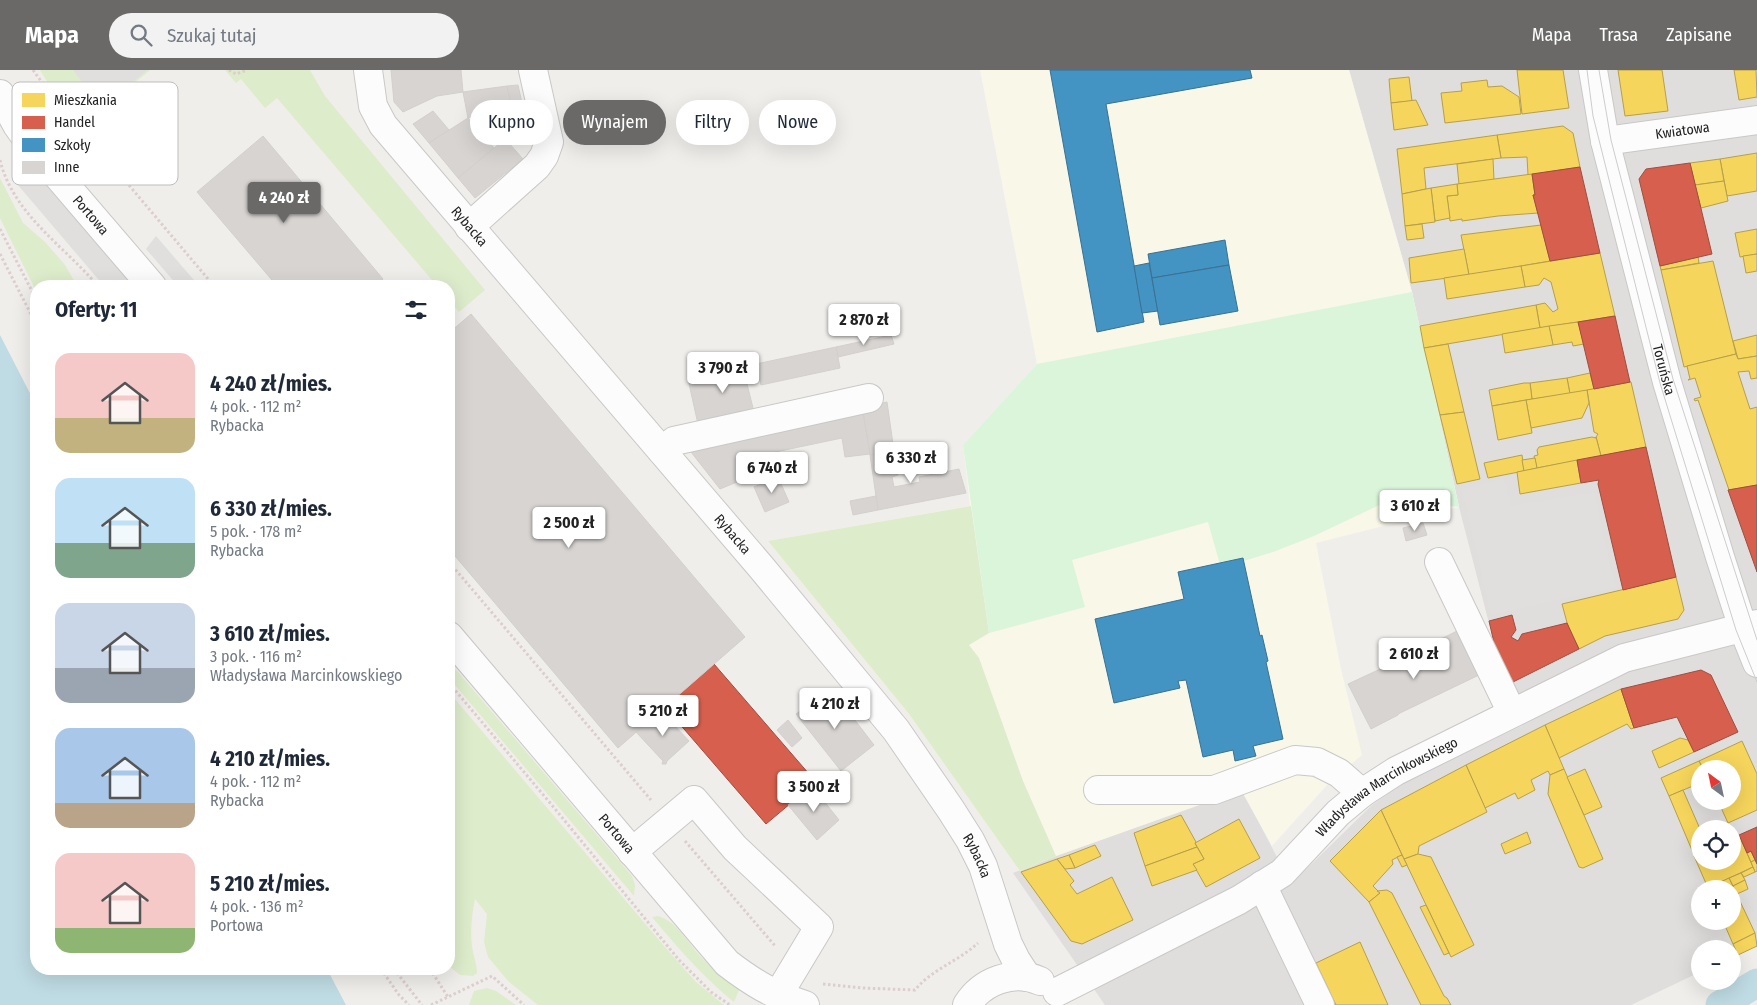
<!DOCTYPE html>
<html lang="pl">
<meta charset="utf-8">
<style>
:root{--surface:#fff;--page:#f2f2f3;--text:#1f2937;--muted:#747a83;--accent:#6a6968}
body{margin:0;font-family:"Fira Sans Condensed",sans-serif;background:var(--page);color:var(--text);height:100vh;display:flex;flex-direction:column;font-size:19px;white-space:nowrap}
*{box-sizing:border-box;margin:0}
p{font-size:16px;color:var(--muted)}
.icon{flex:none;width:28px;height:28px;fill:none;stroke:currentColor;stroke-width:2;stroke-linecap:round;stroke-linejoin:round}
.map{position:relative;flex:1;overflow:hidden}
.panel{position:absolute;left:30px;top:210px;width:425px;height:695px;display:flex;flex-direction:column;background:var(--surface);border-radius:20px;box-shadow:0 5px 20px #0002}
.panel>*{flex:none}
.guide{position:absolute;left:470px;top:30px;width:475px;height:45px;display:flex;gap:10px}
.needle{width:32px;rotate:327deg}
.buttons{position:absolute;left:1691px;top:690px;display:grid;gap:10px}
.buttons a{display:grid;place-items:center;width:50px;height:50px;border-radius:50%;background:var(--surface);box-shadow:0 5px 20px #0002;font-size:25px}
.price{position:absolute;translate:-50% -42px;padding:0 11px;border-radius:5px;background:#fff;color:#222;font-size:16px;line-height:32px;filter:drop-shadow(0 1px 2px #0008)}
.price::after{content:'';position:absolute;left:50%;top:30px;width:15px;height:11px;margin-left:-8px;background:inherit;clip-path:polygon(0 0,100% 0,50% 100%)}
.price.current{background:var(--accent);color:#fff}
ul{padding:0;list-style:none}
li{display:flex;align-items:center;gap:15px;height:125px;padding:0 25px}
li span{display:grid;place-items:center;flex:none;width:140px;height:100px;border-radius:15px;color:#555}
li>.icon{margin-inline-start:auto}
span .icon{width:60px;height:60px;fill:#fffc;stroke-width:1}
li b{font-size:21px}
h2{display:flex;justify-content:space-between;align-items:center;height:60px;padding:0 25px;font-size:21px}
.chip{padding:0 18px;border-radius:22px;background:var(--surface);box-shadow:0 5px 20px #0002;font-size:18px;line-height:45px}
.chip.current{background:var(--accent);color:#fff}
header{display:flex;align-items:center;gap:30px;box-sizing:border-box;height:70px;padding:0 25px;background:var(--accent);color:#fff}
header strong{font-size:24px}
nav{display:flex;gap:28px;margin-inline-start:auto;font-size:18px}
.search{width:350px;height:45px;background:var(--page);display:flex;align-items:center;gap:12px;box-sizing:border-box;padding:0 18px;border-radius:28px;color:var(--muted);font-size:19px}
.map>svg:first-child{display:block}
.residential{fill:#dfdedc;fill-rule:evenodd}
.education{fill:#f8f7e8}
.grass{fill:#ddeccb}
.park{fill:#daf5da}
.parking{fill:#e0dfde}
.water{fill:#bfdbe3}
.homes{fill:#f6d55c;stroke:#b69f4b}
.shops{fill:#d6604d;stroke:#a04d40}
.schools{fill:#4393c3;stroke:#397193}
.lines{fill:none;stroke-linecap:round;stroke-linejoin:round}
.canal{stroke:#bfdbe3;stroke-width:29}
.building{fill:#d7d4d2;stroke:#d3d0cc}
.minor-casing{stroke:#c9c8c7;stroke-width:30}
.path{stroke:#dccecd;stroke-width:3;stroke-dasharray:2.5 2.5;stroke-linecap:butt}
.minor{stroke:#fdfcfc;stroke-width:28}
.tram{stroke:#ccc;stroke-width:1}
.labels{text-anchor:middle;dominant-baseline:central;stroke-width:5;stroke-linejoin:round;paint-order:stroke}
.street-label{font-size:14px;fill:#222;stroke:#fff}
.key{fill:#fff;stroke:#bdbdbd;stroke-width:1}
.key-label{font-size:14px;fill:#222}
</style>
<header>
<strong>Mapa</strong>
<div class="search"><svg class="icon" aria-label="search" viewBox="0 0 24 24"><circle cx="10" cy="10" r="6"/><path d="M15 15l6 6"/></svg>Szukaj tutaj</div>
<nav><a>Mapa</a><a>Trasa</a><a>Zapisane</a></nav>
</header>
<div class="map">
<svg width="1757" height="935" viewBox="0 0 1757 935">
<rect width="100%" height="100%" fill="#f0eeeb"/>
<path class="residential" d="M1349,0H1757V876L1733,887L1732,879H1700V902L1631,935H1105L1013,803L1056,786L1242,720L1291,814L1372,735L1405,712L1523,655L1507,623L1459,437L1412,222ZM1700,699H1732V731H1700ZM1700,759H1732V791H1700ZM1700,819H1732V851H1700Z"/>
<path class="education" d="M980,0H1349L1412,222L1459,437L1316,473L1341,599L1362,685L1328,714L1272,776L1241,720L1056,786L1020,801L909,644L768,471L970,436L963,375L1037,294Z"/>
<g class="grass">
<path d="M40,0H150L84,55L48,13Z"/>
<path d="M225,0H310L325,26L485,220L459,242L449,230V216H437L277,28L265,38L241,9L236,13Z"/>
<path d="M0,108L23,153L45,172L65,195L77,216H36V221L0,148Z"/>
<path d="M971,436L989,563L969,575L979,588L1023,711L1056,786L1020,801L909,644L768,471Z"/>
<path d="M449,595L458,602L632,806L635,815L634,826L449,608Z"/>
<path d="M449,622L670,883L696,912L724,935H538L509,912L488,887L484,872L487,844L475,829C472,843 470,861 472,876C473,885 477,893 477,903L473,906L460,905L449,896Z"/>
<path d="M658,846C677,851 689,875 703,889C714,900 726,910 739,920L734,932C703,907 678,878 652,847Z"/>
<path d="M487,918L496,921L516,935H469L474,921Z"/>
</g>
<path class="park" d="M1412,222L1459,437L1392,429L1314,466L1273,482L1221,498L1208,452L1072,490L1085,537L989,563L963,375L1037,294Z"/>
<g class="parking">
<path d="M73,0H147L102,38Z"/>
<path d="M19,84L133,216H104L12,108Z"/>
<path d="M156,166L199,216H178L146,179Z"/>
<path d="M1504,409L1511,436L1594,422L1615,517L1491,545L1462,419Z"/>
</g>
<path class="water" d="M0,265L36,335V899H327L346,935H0Z"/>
<g class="homes">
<path d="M1517,0H1563L1569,38L1522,44Z"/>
<path d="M1618,0H1662L1668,41L1625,46Z"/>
<path d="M1734,0H1756L1757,27L1739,30Z"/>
<path d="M1409,7L1412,31L1391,33L1389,9Z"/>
<path d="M1487,10L1488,17L1502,16L1519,27L1521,44L1445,53L1441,23L1462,21L1461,13Z"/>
<path d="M1416,30L1428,55L1394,60L1391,33Z"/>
<path d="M1563,56L1573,63L1580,97L1528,105L1527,87L1501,88L1497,65Z"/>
<path d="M1497,65L1501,88L1424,98L1426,119L1402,124L1397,79Z"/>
<path d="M1757,83V121L1727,126L1720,89Z"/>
<path d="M1493,89L1494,110L1459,114L1457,94Z"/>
<path d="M1720,89L1724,111L1695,115L1690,93Z"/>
<path d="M1532,104L1535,125H1533L1538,143L1498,146L1462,151V149L1450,151L1447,126L1458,125L1457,114Z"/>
<path d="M1724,111L1728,131L1701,138L1695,115Z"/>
<path d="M1457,114L1458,125L1447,126L1450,148L1435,151L1431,118Z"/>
<path d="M1431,118L1435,152L1405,156L1402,124Z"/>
<path d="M1422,154L1424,168L1407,170L1405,156Z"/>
<path d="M1541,155L1550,191L1469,205L1461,165Z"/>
<path d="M1757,159V184L1740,187L1735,163Z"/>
<path d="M1464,179L1469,205L1411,213L1409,188Z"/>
<path d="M1600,183L1615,246L1540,258L1536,235L1545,233L1553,242L1558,239L1551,212L1544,208L1539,215L1525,217L1521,196Z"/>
<path d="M1757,184V201L1746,203L1743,186Z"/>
<path d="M1698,187L1699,193L1661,200L1660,196Z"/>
<path d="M1713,191L1736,284L1684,297L1661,200Z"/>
<path d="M1521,196L1525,217L1447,229L1444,208Z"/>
<path d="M1536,235L1540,258L1424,278L1420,256Z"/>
<path d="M1578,252L1584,274L1573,276L1572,272L1553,275L1549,256Z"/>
<path d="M1549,256L1553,275L1505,283L1502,264Z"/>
<path d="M1757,265V286L1738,289L1733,271Z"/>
<path d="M1448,274L1464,342L1440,345L1424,278Z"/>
<path d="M1736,284L1738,289L1757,286V308L1751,309L1749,301L1738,302L1750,339L1757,337V415L1729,420L1698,330L1695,331L1694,329L1701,327L1695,308L1688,310L1690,309L1687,296Z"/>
<path d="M1590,303L1594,319L1570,324L1567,308Z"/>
<path d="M1567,308L1570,324L1532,329L1530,313Z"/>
<path d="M1631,312L1646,377L1601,386L1596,367L1598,364L1594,362L1587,320Z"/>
<path d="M1524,313H1530L1532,329L1492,336L1489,320Z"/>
<path d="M1587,320L1589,333L1582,348L1531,358L1526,330Z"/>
<path d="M1526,330L1532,363L1498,370L1492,336Z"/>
<path d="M1464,342L1480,409L1457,414L1440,345Z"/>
<path d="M1592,367L1596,368V367L1601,386L1537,398L1534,386L1538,385L1537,380L1539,377Z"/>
<path d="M1522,385L1524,401L1488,408L1484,393Z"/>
<path d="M1535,388L1537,398L1524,401L1522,390Z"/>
<path d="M1577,390L1581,413L1520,424L1517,402Z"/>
<path d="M1676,507L1684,540L1678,549L1605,566L1579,579L1569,560L1562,534Z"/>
<path d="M1621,619L1634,658L1631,659L1627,654L1559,688L1545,655Z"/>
<path d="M1545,655L1564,699L1550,705L1548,701L1531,710L1535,720L1518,729L1515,723L1485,738L1466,695Z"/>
<path d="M1680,668L1688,670L1694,682L1659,698L1652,681Z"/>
<path d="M1742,671L1757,704V740L1728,753L1718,731H1732V699H1703L1699,691Z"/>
<path d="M1699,691L1703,699H1700V713L1669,726L1661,708Z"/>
<path d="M1466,695L1487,742L1419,776L1418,784L1404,789L1381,740Z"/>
<path d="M1564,699L1603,789L1583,798L1579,797L1548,724L1550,705Z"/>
<path d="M1585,699L1602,737L1584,745L1567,707Z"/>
<path d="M1683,720L1700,759V783L1694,785L1669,726Z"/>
<path d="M1381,740L1402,785L1392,790L1393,794L1373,816L1380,823L1369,832L1330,791Z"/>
<path d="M1181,745L1196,772L1195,773L1197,777L1145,796L1134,763Z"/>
<path d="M1239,749L1260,788L1206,817L1193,794L1204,789L1195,773Z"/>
<path d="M1527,762L1531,773L1505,784L1501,774Z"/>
<path d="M1739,765L1753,797L1708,818L1694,786L1700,783V791H1732V768Z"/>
<path d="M1095,775L1101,786L1075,798L1069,785Z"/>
<path d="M1197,777L1204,789L1193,794L1197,800L1152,816L1145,796Z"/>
<path d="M1751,781L1755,790L1751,792L1747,783Z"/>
<path d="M1418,784L1431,787L1474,875L1451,887L1404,789Z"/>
<path d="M1069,785L1075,798L1065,799L1057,789Z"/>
<path d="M1402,785L1407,795L1402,797L1397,787Z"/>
<path d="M1057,789L1074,811L1070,815L1077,824L1112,807L1133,850L1082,874L1071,871L1021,802Z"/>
<path d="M1755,790L1757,794V801L1755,802L1751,792Z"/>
<path d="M1753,797L1755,802L1744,807L1741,803Z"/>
<path d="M1741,803L1745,810L1733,816L1729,808Z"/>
<path d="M1729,808L1755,863L1733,874L1723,851H1732V819L1708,818Z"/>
<path d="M1745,810L1748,819L1737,824L1733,816Z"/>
<path d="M1387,820L1392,823L1444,926L1447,928L1451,935H1421L1369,832L1380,823L1377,821Z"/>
<path d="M1426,835L1449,883L1444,885L1420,837Z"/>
<path d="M1755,863L1757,876L1738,885L1733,874Z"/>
<path d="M1360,872L1388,935H1336L1316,893Z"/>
</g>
<g class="shops">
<path d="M1690,93L1712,184L1660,196L1639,109L1646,99Z"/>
<path d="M1580,97L1600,183L1550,191L1533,125H1535L1532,104Z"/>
<path d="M1615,246L1630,312L1594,319L1578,252Z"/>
<path d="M1646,377L1676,507L1623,520L1598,414L1599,410L1581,413L1577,390Z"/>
<path d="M1757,415V502L1728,420Z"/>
<path d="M1512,545L1516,560L1511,567L1518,571L1522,564L1567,553L1579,579L1507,615L1501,603L1489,551Z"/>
<path d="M714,594L816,712L766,754L665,637Z"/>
<path d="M1701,600L1711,605L1738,662L1694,682L1677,647L1634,658L1621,619Z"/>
<path d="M1757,757V794L1751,781L1747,783L1739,765Z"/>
</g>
<g class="schools">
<path d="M1050,0H1250L1252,8L1106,34L1144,252L1097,262Z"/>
<path d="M1225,170L1229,195L1152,208L1148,184Z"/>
<path d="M1149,193L1158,241L1142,243L1134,196Z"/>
<path d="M1229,195L1238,241L1160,255L1152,208Z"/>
<path d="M1243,488L1260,566L1262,565L1268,591L1266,592L1283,669L1253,676L1256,686L1235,691L1233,680L1203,687L1186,610L1178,611L1180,618L1114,633L1095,549L1184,529L1178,502Z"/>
</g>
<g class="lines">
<path class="canal" d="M1720,935L1757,913"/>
</g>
<g class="building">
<path d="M391,0H461L463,22L437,26L403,42L394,32Z"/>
<path d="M518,15L522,33L511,36L507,16Z"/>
<path d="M507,16L511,36L468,48L463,22Z"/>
<path d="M433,41L449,60L429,73L413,54Z"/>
<path d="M468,48L494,78L458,108L429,73Z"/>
<path d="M501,64L523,89L475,128L458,108L499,74L495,70Z"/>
<path d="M263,66L383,209L375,216H277L197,122Z"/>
<path d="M471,244L745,567L618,678L449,479V263Z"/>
<path d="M891,265L894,274L838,287L836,277Z"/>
<path d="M836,277L840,298L761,315L756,294Z"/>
<path d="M756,294L759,306L746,310L754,342L698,354L688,309Z"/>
<path d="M887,332L894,381L870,385L862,337Z"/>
<path d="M862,337L870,384L845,387L842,368L761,385L759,383L754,384L761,402L720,419L691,382L690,379Z"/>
<path d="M894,381L898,405L892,407L894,417L920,412L919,407L959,399L966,423L878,440L870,385Z"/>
<path d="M778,407L789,432L765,442L754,417Z"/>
<path d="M876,426L878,440L853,445L850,431Z"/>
<path d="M1423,453L1427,465L1406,471L1403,458Z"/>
<path d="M1457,561L1479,605L1398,644V645L1371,659L1348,614L1430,576L1429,575Z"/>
<path d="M831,619L874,675L841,701L796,644Z"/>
<path d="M661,641L689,671L667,691L666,694H662L663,691L636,662Z"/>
<path d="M788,650L802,668L792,677L777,660Z"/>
<path d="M812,716L839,750L817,770L788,735Z"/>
</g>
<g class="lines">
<defs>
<g id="minor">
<path id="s1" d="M368,0L373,36L383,55L761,497L896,660L951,740L970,770L983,796L1008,874L1016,890L1027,907"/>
<path id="s2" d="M1593,0L1605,71L1667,312L1720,487L1743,558L1757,593"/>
<path id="s3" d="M0,24L17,55L32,76L152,216"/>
<path id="s4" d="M1605,71L1757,50"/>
<path d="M469,157L537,96L544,86L549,72L533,0"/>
<path d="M662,381L674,371L869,328"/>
<path d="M1439,492L1512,643"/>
<path id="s5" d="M449,566L727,893C753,913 773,925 805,935"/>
<path d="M1098,720H1214L1295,690L1317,692L1339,703L1362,723"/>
<path d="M632,782L694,730L735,778L819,857L778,925"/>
<path d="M1262,815L1320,935"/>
<path id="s6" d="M1057,922L1239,830L1282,803L1338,743L1362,723L1396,701L1624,588L1757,554"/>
<path d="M967,935C982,911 1014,899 1040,911"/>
</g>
</defs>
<use href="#minor" class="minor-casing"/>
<g class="path">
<path d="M33,0L41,11L214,216"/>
<path d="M229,0L236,4L247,0"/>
<path d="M0,90C13,144 64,176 98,216"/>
<path d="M0,159L36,229"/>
<path d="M0,184L36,254"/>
<path d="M449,492L651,730"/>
<path d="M449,613L551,734L679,890L711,922L730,935"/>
<path d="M685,771L776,877"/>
<path d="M381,899L399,925L409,935"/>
<path d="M394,899L422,935"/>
<path d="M430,899L448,927"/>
<path d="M823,914L863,918L915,920C932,899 959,891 978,873"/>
<path d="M431,935L492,906L524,935"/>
</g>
<use href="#minor" class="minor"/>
<g class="tram">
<path d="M1587,0L1593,46L1660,313L1736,560L1757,612"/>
<path d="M1599,0L1611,70L1673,309L1757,570"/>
</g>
</g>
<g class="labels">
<g class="street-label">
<text stroke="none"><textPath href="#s4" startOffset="78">Kwiatowa</textPath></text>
<text stroke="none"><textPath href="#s3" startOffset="152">Portowa</textPath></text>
<text stroke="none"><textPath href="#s1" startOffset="191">Rybacka</textPath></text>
<text stroke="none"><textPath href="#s2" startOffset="308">Toruńska</textPath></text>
<text stroke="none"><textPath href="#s1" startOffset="596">Rybacka</textPath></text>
<text stroke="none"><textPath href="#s6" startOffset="392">Władysława Marcinkowskiego</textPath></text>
<text stroke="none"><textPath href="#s5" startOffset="259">Portowa</textPath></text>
<text stroke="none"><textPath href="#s1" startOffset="1001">Rybacka</textPath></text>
</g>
</g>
<rect x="12" y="12" width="166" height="103" rx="8" class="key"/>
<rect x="22" y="23" width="23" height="14" fill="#f6d55c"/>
<rect x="22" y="46" width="23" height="13" fill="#d6604d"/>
<rect x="22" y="68" width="23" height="14" fill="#4393c3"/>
<rect x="22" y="91" width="23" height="13" fill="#d7d4d2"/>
<g class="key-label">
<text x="54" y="35">Mieszkania</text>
<text x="54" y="57">Handel</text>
<text x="54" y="80">Szkoły</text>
<text x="54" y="102">Inne</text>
</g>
</svg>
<div class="buttons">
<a><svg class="needle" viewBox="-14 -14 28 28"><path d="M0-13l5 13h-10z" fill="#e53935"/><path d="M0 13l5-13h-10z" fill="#747a83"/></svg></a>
<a><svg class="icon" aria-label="locate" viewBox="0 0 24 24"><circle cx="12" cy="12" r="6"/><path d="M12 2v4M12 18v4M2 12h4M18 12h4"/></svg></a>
<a>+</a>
<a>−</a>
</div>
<b class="price current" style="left:284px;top:154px">4 240 zł</b>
<b class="price" style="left:864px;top:276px">2 870 zł</b>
<b class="price" style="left:723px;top:324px">3 790 zł</b>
<b class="price" style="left:911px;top:414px">6 330 zł</b>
<b class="price" style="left:772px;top:424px">6 740 zł</b>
<b class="price" style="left:1415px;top:462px">3 610 zł</b>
<b class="price" style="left:569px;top:479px">2 500 zł</b>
<b class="price" style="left:1414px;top:610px">2 610 zł</b>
<b class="price" style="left:835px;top:660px">4 210 zł</b>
<b class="price" style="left:663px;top:667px">5 210 zł</b>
<b class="price" style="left:814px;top:743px">3 500 zł</b>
<div class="guide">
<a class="chip">Kupno</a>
<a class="chip current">Wynajem</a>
<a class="chip">Filtry</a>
<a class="chip">Nowe</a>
</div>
<section class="panel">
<h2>Oferty: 11<svg class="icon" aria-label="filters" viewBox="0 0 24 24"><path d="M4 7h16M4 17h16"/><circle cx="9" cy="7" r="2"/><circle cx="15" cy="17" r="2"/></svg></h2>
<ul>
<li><span style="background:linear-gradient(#f6c9c9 65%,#c2b280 0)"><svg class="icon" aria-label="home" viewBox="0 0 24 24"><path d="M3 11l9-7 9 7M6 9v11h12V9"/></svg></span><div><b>4 240 zł/mies.</b><p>4 pok. · 112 m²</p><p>Rybacka</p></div></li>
<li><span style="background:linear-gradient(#bfe0f5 65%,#7fa58c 0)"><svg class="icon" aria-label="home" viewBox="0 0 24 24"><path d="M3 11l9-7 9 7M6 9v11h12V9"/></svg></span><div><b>6 330 zł/mies.</b><p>5 pok. · 178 m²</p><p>Rybacka</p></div></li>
<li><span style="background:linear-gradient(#c9d6e8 65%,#9aa5b1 0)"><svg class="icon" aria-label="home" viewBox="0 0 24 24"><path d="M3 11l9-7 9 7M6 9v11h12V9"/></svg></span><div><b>3 610 zł/mies.</b><p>3 pok. · 116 m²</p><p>Władysława Marcinkowskiego</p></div></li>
<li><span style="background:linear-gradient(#a9c7e8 75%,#b9a48a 0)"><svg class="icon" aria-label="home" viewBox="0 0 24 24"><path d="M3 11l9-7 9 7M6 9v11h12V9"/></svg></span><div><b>4 210 zł/mies.</b><p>4 pok. · 112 m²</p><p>Rybacka</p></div></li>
<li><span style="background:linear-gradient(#f6c9c9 75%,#8fb573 0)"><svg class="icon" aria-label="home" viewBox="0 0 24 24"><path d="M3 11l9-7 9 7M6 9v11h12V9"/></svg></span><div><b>5 210 zł/mies.</b><p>4 pok. · 136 m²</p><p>Portowa</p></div></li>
</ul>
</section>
</div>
